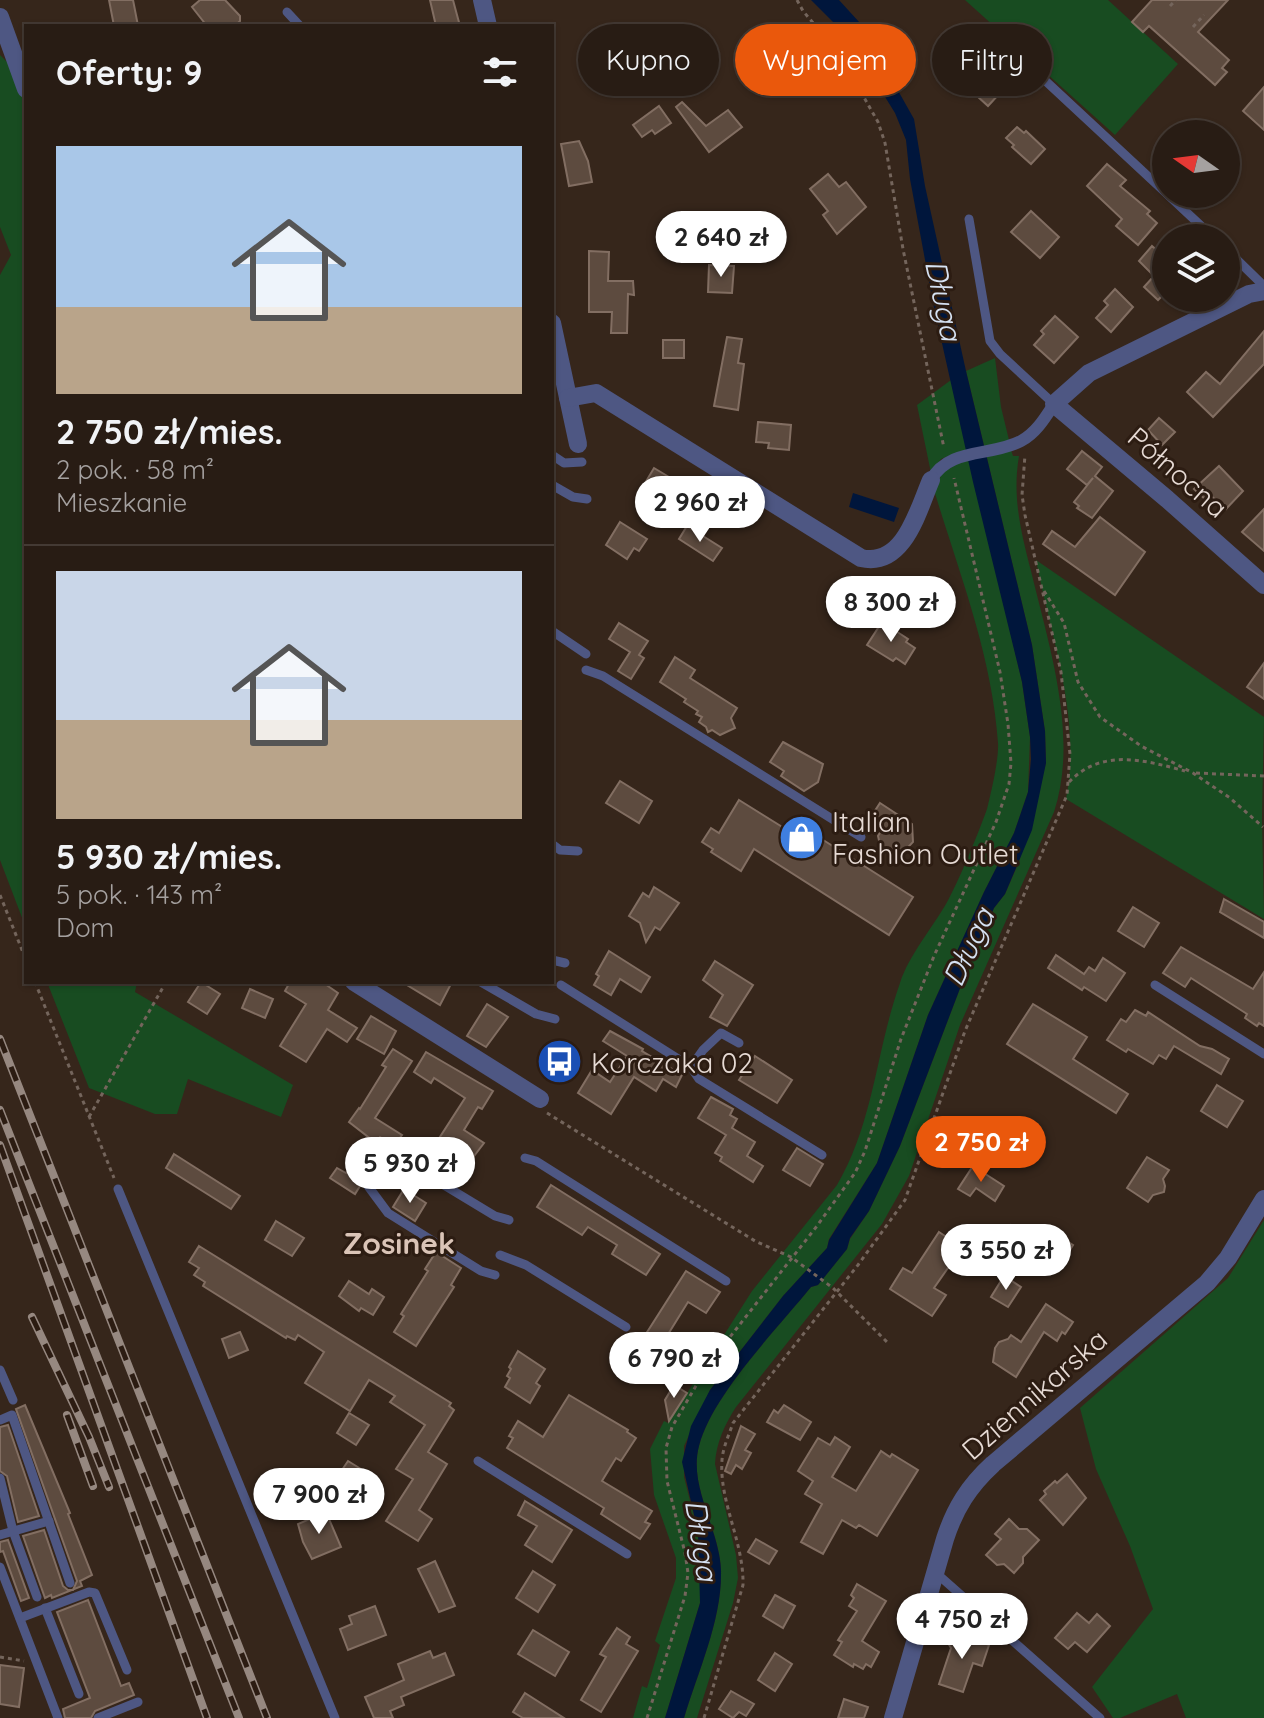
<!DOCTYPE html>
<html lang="pl">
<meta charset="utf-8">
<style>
:root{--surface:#281c14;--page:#342922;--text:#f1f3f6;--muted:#a5a1a0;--line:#443a34;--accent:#ea580c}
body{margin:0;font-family:Quicksand,sans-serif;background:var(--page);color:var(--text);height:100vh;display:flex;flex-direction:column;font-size:30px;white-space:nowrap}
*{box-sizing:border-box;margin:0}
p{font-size:26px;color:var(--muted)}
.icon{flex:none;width:44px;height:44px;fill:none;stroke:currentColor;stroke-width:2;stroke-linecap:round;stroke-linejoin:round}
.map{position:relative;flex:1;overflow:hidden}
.details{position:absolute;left:24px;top:24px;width:530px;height:960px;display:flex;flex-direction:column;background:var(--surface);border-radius:0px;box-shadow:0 2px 6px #0004,0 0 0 2px var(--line)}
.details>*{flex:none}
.hud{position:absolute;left:578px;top:24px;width:566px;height:72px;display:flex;gap:16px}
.needle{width:52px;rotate:284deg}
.fabs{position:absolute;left:1152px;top:120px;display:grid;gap:16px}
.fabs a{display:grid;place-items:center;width:88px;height:88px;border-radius:50%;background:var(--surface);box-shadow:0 2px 6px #0004,0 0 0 2px var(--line);font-size:40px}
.price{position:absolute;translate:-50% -68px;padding:0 18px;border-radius:28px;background:#fff;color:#222;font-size:26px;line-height:52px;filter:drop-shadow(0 2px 4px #0008)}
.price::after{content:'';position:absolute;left:50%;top:48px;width:24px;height:18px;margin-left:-12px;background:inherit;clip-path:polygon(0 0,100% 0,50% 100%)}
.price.active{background:var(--accent);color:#fff}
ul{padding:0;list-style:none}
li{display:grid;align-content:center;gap:16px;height:424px;padding:0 32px}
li+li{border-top:2px solid var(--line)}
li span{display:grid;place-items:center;height:248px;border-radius:0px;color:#555}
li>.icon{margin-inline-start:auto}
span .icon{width:144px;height:144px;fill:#fffc;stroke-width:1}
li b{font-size:34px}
h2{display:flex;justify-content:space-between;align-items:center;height:96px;padding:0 32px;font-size:34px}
.chip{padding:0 28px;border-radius:36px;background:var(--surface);box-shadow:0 2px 6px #0004,0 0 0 2px var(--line);font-size:28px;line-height:72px}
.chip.active{background:var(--accent);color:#fff}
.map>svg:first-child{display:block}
.green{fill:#184c21}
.water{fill:#00163c}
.building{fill:#5d4b3f;stroke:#826e62;stroke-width:2}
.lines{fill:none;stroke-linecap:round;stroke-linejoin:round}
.path{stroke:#74655c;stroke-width:3;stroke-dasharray:4 4;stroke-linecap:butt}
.service{stroke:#4e5783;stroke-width:9}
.pedestrian{stroke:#4e5783;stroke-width:12}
.minor{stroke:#4e5783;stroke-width:18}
.rail-casing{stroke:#968880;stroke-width:8}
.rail{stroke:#2c1c12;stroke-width:5;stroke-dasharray:15;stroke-linecap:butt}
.labels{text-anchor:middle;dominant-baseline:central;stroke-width:6;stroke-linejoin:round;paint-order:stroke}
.street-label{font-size:28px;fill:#e6dad4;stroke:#2c1c12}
.poi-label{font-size:28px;fill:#e6dad4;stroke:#2c1c12;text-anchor:start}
.water-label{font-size:30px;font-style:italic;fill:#d5e1f2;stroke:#2c1c12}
.neighbourhood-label{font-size:30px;font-weight:bold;fill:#dac4b7;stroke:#2c1c12}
</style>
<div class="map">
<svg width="1264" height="1718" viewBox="0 0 1264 1718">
<rect width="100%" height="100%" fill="#36261b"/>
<g class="green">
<path d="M965,0H1108L1178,64L1115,135Z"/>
<path d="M0,55L26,81V928L0,860V275L11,255L0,227Z"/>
<path d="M995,358L1001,407L1009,440L999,443L1011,450L1013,456H1019C1012,497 1021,532 1031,571C1049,646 1079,736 1054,812L960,1025L909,1176L882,1224L736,1407C725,1424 716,1443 715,1464L736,1555L738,1578L733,1603L697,1718H684C698,1671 722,1620 721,1571C720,1529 688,1487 699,1446C712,1395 777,1329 811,1287L818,1285L847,1249L850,1239L869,1211L900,1146L967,970L994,908L1005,894L1019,862L1046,763L1045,731L1032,645L966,371Z"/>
<path d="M951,380L1022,682L1030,737L1028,792L1014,833L984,892L928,1015L877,1163L829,1239L827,1248L783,1296L710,1390L684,1446V1477L698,1532L702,1589L700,1603L665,1718H633L642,1686L647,1688L660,1645L655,1641L676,1578V1558L654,1495L650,1449L664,1421L668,1423L752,1291L837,1185C874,1122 876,1050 900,983C908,957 932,928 946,904C959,881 978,834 987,809C991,793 999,759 998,743C992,655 959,573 934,490L951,455L941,459L931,473L917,405Z"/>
<path d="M1036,560L1264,717L1262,818L1264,919L1066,799C1082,719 1051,638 1036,560Z"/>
<path d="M47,982H137L135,992L293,1085L281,1117L188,1079L177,1114H155L89,1088Z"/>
<path d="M1264,1220V1718H1186L1177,1694L1120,1718H1113L1092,1687L1153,1609L1130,1546L1096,1469L1080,1408L1228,1278Z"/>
</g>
<g class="water">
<path d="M811,0H839L860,23L914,119L925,186L966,371L1032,645L1045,731L1046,763L1032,830L1005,894L994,908L967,970L900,1146L869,1211L850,1238L847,1249L818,1285L811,1287C777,1329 712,1395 699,1446C688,1487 720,1530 721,1571C722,1620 698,1671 684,1718H665L700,1603L698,1532L682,1462L691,1426L710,1390L783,1296L827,1248L829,1240L877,1163L928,1015L984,892L1014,833L1028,792L1031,759L1030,737L1022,682L973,482L933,303L910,179L906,140L895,113L848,37Z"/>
<path d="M853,493L899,508L894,522L849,507Z"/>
</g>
<g class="building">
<path d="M109,0H133L138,26H114Z"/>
<path d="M200,0H225L240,16V21L235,26H207L192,7Z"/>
<path d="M430,0H453L460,26H436Z"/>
<path d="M1152,0H1228L1198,32L1229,60L1222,68L1227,72L1215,85L1149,26L1143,32L1132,22Z"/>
<path d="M979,45L994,58L991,62L1011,81L988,106L976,95L978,92L969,83L972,81L965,75L974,66L967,60Z"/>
<path d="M1264,87V130L1243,111Z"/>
<path d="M682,102L706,126L728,110L742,127L709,152L676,107Z"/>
<path d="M659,106L671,123L655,134L652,130L642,137L633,125Z"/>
<path d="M1017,127L1024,133L1026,131L1045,149L1031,164L1012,147L1014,145L1006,138Z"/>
<path d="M579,141L588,161L592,182L569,186L561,144Z"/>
<path d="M1107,164L1126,180L1120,186L1150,211L1147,214L1157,223L1138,245L1116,226L1122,219L1087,186Z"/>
<path d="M828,174L839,187L846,182L866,207L837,234L823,215L828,211L810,189Z"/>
<path d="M1031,211L1059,237L1040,258L1011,232Z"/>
<path d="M672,220L693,221L691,258L676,257L677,237H671Z"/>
<path d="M1152,246L1166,258V292L1158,300L1144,287L1154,276L1139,261Z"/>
<path d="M589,251L609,252L608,281H633L634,295L628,294L627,333H611L612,312H589Z"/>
<path d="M709,265L734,266L732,293L708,292Z"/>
<path d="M1115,289L1133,307L1111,332L1096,318L1108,305L1104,301Z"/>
<path d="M1055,316L1078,337L1054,363L1034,345L1044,334L1041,331Z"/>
<path d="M1264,331V364L1213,417L1187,392L1206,372L1220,384Z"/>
<path d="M727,337L742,339L738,363L744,364L738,410L714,406Z"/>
<rect x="663" y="340" width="21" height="18"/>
<path d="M1159,418L1175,432L1162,445L1148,430Z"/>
<path d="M758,422L791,425L789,450L768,448L769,443L756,442Z"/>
<path d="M1082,451L1102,467L1095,476L1113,491L1092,518L1077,508L1079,506L1074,502L1093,478L1087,485L1067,469Z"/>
<path d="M1219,466L1243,491L1226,509L1210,495L1206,500L1194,489Z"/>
<path d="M654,468L674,480L658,507L638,495Z"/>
<path d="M1264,509V551L1242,532Z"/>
<path d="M1100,517L1145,552L1115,595L1043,544L1052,531L1075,547Z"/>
<path d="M620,522L647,539L639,551L634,548L627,559L606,545Z"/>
<path d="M687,526L722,548L713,561L679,539Z"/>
<path d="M882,622L908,639L906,642L915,648L905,664L896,658L893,661L867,645Z"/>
<path d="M619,623L648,641L639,655L644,658L631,679L618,671L630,652L609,639Z"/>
<path d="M675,657L695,670L690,678L737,708L731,718L735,728L720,735L712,730L708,732L706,727L699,722L702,717L696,714L698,711L684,702L686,699L660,682Z"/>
<path d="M1264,663V699L1247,687Z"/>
<path d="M783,742L823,764L818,782L804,791L781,776L784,771L770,762Z"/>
<path d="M620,781L652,801L639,823L606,803Z"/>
<path d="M739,800L792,833L798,824L913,897L889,935L754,849L741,871L711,852L713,849L702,842L711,828L719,833Z"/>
<path d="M880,803L912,824L913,842L899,857L880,845L878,836L882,829L869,820Z"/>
<path d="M654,887L679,903L660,930L655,927L646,942L640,923L629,916L643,893L649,897Z"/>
<path d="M1224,899L1264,922V938L1220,912Z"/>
<path d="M1133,907L1159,923L1144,947L1118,931Z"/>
<path d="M1181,947L1253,989L1264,972V1026L1259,1023L1257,1026L1245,1018L1247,1014L1191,978L1185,987L1163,973Z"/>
<path d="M609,951L650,977L641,992L620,979L611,995L594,985L599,976L596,974Z"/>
<path d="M1056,955L1084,974L1089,967L1095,971L1103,958L1125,973L1106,1001L1084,987L1082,990L1048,968Z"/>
<path d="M715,961L753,985L727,1026L710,1017L723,995L703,980Z"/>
<path d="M201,982L220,994L207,1014L188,1002Z"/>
<path d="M290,982H322L338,993L328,1010L357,1028L347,1042L327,1029L306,1062L280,1046L306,1004L285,991Z"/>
<path d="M402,982H452L440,1005Z"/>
<path d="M250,989L273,999L265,1018L242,1008Z"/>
<path d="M487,1004L508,1017L486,1047L467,1036Z"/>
<path d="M1033,1004L1087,1037L1073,1059L1128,1094L1116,1113L1007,1044Z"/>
<path d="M1135,1010L1146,1016L1148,1012L1200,1046L1212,1049L1229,1059L1221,1074L1174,1046L1166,1059L1159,1055L1153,1064L1128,1049L1126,1052L1107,1040L1121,1019L1126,1022Z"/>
<path d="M371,1016L396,1031L384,1054L357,1039Z"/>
<path d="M610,1031L643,1049L642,1051L682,1075L676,1087L663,1079L656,1091L634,1077L611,1114L578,1093L592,1070L610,1082L627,1056L603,1041Z"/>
<path d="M393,1049L412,1061L375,1118L402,1135L394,1146L380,1137L376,1143L349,1122L359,1108L360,1109L386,1067L382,1065Z"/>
<path d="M426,1052L493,1091L482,1109L478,1107L464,1130L484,1143L468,1164L449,1152L451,1148L438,1140L465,1098L434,1078L431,1083L414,1072Z"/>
<path d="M755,1056L792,1080L777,1103L739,1080Z"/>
<path d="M1217,1085L1243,1101L1227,1127L1201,1111Z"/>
<path d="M711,1097L733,1109L730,1115L737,1119L732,1128L755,1142L747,1156L763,1166L753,1182L720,1161L722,1157L715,1153L726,1135L698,1118Z"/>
<path d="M797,1148L823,1164L810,1186L783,1170Z"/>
<path d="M174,1154L240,1196L231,1209L166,1168Z"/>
<path d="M1147,1157L1169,1170L1163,1179L1165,1186L1164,1192L1153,1195L1148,1202L1127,1188Z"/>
<path d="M973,1166L1004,1186L995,1201L976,1188L970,1196L958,1189Z"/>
<path d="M337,1168L346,1173L349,1169L365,1178L355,1194L330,1178Z"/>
<path d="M551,1185L660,1254L646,1275L612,1254L617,1245L588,1227L582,1235L537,1207Z"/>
<path d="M404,1189L426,1203L415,1221L393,1207Z"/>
<path d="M276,1221L304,1238L292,1256L265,1240Z"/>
<path d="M1011,1225L1027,1234L1014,1255L998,1245Z"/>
<path d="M1048,1229L1073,1245L1060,1266L1035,1250Z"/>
<path d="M939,1232L960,1246L955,1253L957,1255L934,1288L946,1295L932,1316L890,1289L903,1268L912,1273Z"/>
<path d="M199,1246L451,1403L449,1406L454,1410L428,1452L447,1464L419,1510L432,1519L418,1541L386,1521L413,1479L396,1469L425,1425L390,1402L395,1396L369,1380L350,1411L305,1383L324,1352L298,1335L295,1340L287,1336L286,1338L203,1286L205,1282L194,1275L199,1268L189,1262Z"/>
<path d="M436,1252L461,1268L451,1285L454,1287L416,1346L394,1332L404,1316L401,1314L428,1271L425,1269Z"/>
<path d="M686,1271L720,1292L706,1313L688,1302L667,1336L687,1348L673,1371L649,1356L635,1377L623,1370Z"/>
<path d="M1004,1276L1021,1287L1008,1307L991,1297Z"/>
<path d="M349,1281L369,1294L372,1289L384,1297L373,1315L361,1308L359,1311L339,1296Z"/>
<path d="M1046,1304L1073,1322L1065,1334L1062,1332L1057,1341L1044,1332L1016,1377L993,1362L995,1348L999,1342L1008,1339L1011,1335L1021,1342Z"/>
<path d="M240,1332L248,1350L229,1358L222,1339Z"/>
<path d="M518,1351L545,1369L536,1383L540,1386L530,1403L505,1387L510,1378L507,1376L511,1369L509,1367Z"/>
<path d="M674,1385L687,1393L669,1421L665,1400Z"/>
<path d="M569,1395L628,1430L627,1432L636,1438L621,1461L616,1458L602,1481L652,1511L645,1522L650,1524L640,1539L601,1514L604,1508L507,1448L513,1438L509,1436L518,1421L543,1437Z"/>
<path d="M25,1405L70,1513L68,1514L92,1575L80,1581L82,1586L52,1598L51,1595L45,1598L23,1536L44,1530L63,1586L68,1590H73L77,1581L16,1409Z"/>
<path d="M784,1405L811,1422L800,1440L767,1422L774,1410L778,1413Z"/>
<path d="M349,1413L369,1425L356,1445L337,1433Z"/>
<path d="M8,1425L39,1516L18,1522L7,1476L0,1471V1427Z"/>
<path d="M741,1426L755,1434L745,1450L751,1453L742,1469L736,1465L731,1474L725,1471Z"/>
<path d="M835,1437L850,1447L832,1477L856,1491L881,1451L890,1457L892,1454L918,1470L877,1536L859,1525L856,1528L842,1520L823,1554L801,1542L822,1504L805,1494L813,1481L798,1471L818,1438L830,1445Z"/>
<path d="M348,1461L377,1479L367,1494L338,1476Z"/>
<path d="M1067,1474L1086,1498L1063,1525L1040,1500L1046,1494L1044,1491L1055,1481L1057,1483Z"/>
<path d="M525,1501L572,1530L552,1562L525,1545L537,1526L518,1515Z"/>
<path d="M326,1512L341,1547L312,1559L303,1542L298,1524Z"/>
<path d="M1009,1519L1019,1529H1027L1039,1540L1023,1557V1563L1014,1573L1004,1564L997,1565L986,1555L1001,1539L995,1534Z"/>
<path d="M756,1539L777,1551L769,1564L748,1552Z"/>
<path d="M8,1540L29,1598L21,1601L3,1551L0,1552V1542Z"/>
<path d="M435,1561L455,1606L439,1612L418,1569Z"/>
<path d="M533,1571L555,1585L538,1612L516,1598Z"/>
<path d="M857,1584L886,1601L862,1641L879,1652L871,1667L866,1664L863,1669L854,1664L853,1667L834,1655L842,1642L838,1640L857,1611L849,1606L854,1598L851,1595Z"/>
<path d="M775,1595L795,1606L783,1628L763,1616Z"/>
<path d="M88,1600L121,1686L129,1683L134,1695L95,1711L91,1718H65L63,1709L90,1698L57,1612Z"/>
<path d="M375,1606L386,1635L348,1650L340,1629L352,1624L349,1616Z"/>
<path d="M1077,1613L1089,1623L1097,1614L1110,1626L1087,1652L1075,1642L1068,1649L1055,1638Z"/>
<path d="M617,1628L630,1637L626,1644L638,1651L601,1712L581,1700L606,1657L600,1654Z"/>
<path d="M533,1630L569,1652L555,1676L518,1654Z"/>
<path d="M957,1632L989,1645L982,1666L973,1663L963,1692L939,1684L951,1648L948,1643L954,1641Z"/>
<path d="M430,1651L433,1658L445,1653L454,1675L401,1697L404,1705L390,1711L393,1718H374L365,1697L404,1680L398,1664Z"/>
<path d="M775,1653L792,1664L775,1691L758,1680Z"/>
<path d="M0,1665L24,1668L19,1707L0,1704Z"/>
<path d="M731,1691L754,1704L746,1716L739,1712L733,1718L719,1709Z"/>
<path d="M525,1693L564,1718H523L513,1712Z"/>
<path d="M844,1699L868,1707L864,1718H838Z"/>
</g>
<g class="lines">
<g class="path">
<path d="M797,0L803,11L840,55L878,122L885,143L903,249L944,448"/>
<path d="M1170,6L1176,0"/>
<path d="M1193,27L1204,15"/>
<path d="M1044,591L1064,623L1078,682L1100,717L1141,746L1193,773L1230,798L1263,827"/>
<path d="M1196,773L1264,776"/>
<path d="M1069,782C1102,748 1144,760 1185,771"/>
<path d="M0,895L26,960"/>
<path d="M35,982L114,1178"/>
<path d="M547,1113L755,1241L791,1257L833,1288L887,1342"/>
<path d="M89,1117L166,982"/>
<path d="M0,1657L24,1661"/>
<path d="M647,1718L685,1596L688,1573L685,1553L667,1481L666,1448L672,1427L708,1365L817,1226L855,1173L865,1151L901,1039L934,956L996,822L1009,784L1011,763L1008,724L1000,672L954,478"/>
<path d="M704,1718L743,1585C744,1542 719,1502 722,1460C723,1447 729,1435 733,1423L858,1265L905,1200L965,1031L1067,795L1070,754L1061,672L1025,515L1022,495L1025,455"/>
</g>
<g class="service">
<path d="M287,12L300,26"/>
<path d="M1037,73L1166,193"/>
<path d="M1167,194L1214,238"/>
<path d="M969,219L990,341L1000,354L1054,404"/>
<path d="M1226,249L1264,286"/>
<path d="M552,455L564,463L582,462"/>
<path d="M552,485L573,497L587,499"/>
<path d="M552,631L586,654"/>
<path d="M586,670L603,676L861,837"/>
<path d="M552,844L560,850L578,851"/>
<path d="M552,960L565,963"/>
<path d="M481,982L536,1014L555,1019"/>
<path d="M561,985L691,1067L699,1079L822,1155"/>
<path d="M1155,985L1264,1054"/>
<path d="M691,1067L703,1050L721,1033L739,1043"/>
<path d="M525,1158L536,1161L726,1281"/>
<path d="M391,1159L414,1167L495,1216L509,1220"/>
<path d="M368,1186L388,1213L481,1271L495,1275"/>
<path d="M118,1189L335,1718"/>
<path d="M500,1255L526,1265L626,1327"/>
<path d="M0,1370L13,1400"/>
<path d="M0,1420L12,1415L70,1583"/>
<path d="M478,1461L627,1554"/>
<path d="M0,1478L13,1531L37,1597"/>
<path d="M0,1535L49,1521"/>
<path d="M0,1567L58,1718"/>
<path d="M935,1572L1100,1718"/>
<path d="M45,1608L79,1694"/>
<path d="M20,1618L89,1592L95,1593L127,1670"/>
<path d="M98,1718L138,1702"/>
</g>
<path class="pedestrian" d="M931,480C949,447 991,457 1021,441C1036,433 1045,418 1054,404"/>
<g class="minor">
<path d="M482,0L488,26"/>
<path d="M0,17L26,89"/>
<path d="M1264,291L1249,294L1089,373L1054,404L1167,499L1264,585"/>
<path d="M552,323L578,444"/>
<path d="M568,398L596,393L861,558C904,568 918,510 931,480"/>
<path d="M354,982L540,1099"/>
<path d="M893,1718L945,1539C955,1508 969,1486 993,1464L1207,1283L1228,1258L1264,1199"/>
</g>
<defs>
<g id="rail">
<path d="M0,1039L267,1718"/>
<path d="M0,1110L239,1718"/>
<path d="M0,1145L207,1718"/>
<path d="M32,1317L89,1437L109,1487"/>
<path d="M67,1415L93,1486"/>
</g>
</defs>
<use href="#rail" class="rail-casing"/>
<use href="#rail" class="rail"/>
</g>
<defs>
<symbol id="shop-disc" viewBox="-11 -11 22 22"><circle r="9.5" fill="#3f7fe0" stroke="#2c1c12"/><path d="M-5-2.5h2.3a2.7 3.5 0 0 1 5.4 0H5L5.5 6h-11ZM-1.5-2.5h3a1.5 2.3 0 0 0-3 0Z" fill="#fff"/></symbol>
<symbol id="bus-disc" viewBox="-11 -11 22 22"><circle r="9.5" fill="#1a4fb4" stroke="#2c1c12"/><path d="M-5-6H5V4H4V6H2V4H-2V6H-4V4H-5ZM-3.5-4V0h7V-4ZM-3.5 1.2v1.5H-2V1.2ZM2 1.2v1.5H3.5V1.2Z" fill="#fff"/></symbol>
</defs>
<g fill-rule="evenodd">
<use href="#shop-disc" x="776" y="812" width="51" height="51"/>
<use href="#bus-disc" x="534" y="1036" width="51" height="51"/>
</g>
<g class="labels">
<g class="street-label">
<text transform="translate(1178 472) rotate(41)">Północna</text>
<text transform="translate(1034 1394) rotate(-41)">Dziennikarska</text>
</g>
<g class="poi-label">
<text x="832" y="821">Italian<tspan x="832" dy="32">Fashion Outlet</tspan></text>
<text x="591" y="1062">Korczaka 02</text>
</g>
<g class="water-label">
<text transform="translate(944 300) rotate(78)">Długa</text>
<text transform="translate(968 947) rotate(-65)">Długa</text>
<text transform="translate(702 1540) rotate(81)">Długa</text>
</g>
<g class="neighbourhood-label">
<text x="399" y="1243">Zosinek</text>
</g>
</g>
</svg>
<div class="fabs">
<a><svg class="needle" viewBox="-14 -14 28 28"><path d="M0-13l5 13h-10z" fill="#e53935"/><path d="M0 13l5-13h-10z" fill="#a5a1a0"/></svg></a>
<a><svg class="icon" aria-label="layers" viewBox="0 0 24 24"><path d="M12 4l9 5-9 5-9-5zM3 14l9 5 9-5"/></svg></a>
</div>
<b class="price" style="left:721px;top:279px">2 640 zł</b>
<b class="price" style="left:700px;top:544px">2 960 zł</b>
<b class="price" style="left:891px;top:644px">8 300 zł</b>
<b class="price active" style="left:981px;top:1184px">2 750 zł</b>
<b class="price" style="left:410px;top:1205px">5 930 zł</b>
<b class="price" style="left:1006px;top:1292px">3 550 zł</b>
<b class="price" style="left:674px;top:1400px">6 790 zł</b>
<b class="price" style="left:319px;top:1536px">7 900 zł</b>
<b class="price" style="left:962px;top:1661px">4 750 zł</b>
<div class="hud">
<a class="chip">Kupno</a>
<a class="chip active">Wynajem</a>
<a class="chip">Filtry</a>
</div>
<section class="details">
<h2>Oferty: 9<svg class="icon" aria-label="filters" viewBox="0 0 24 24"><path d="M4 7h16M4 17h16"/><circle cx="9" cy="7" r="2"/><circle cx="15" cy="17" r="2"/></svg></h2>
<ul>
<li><span style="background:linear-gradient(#a9c7e8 65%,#b9a48a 0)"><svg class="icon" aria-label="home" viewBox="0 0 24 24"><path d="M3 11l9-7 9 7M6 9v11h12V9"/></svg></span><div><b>2 750 zł/mies.</b><p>2 pok. · 58 m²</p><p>Mieszkanie</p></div></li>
<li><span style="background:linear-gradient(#c9d6e8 60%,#b9a48a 0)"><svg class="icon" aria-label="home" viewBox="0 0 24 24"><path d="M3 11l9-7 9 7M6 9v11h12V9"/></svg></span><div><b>5 930 zł/mies.</b><p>5 pok. · 143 m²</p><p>Dom</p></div></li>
</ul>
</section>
</div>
